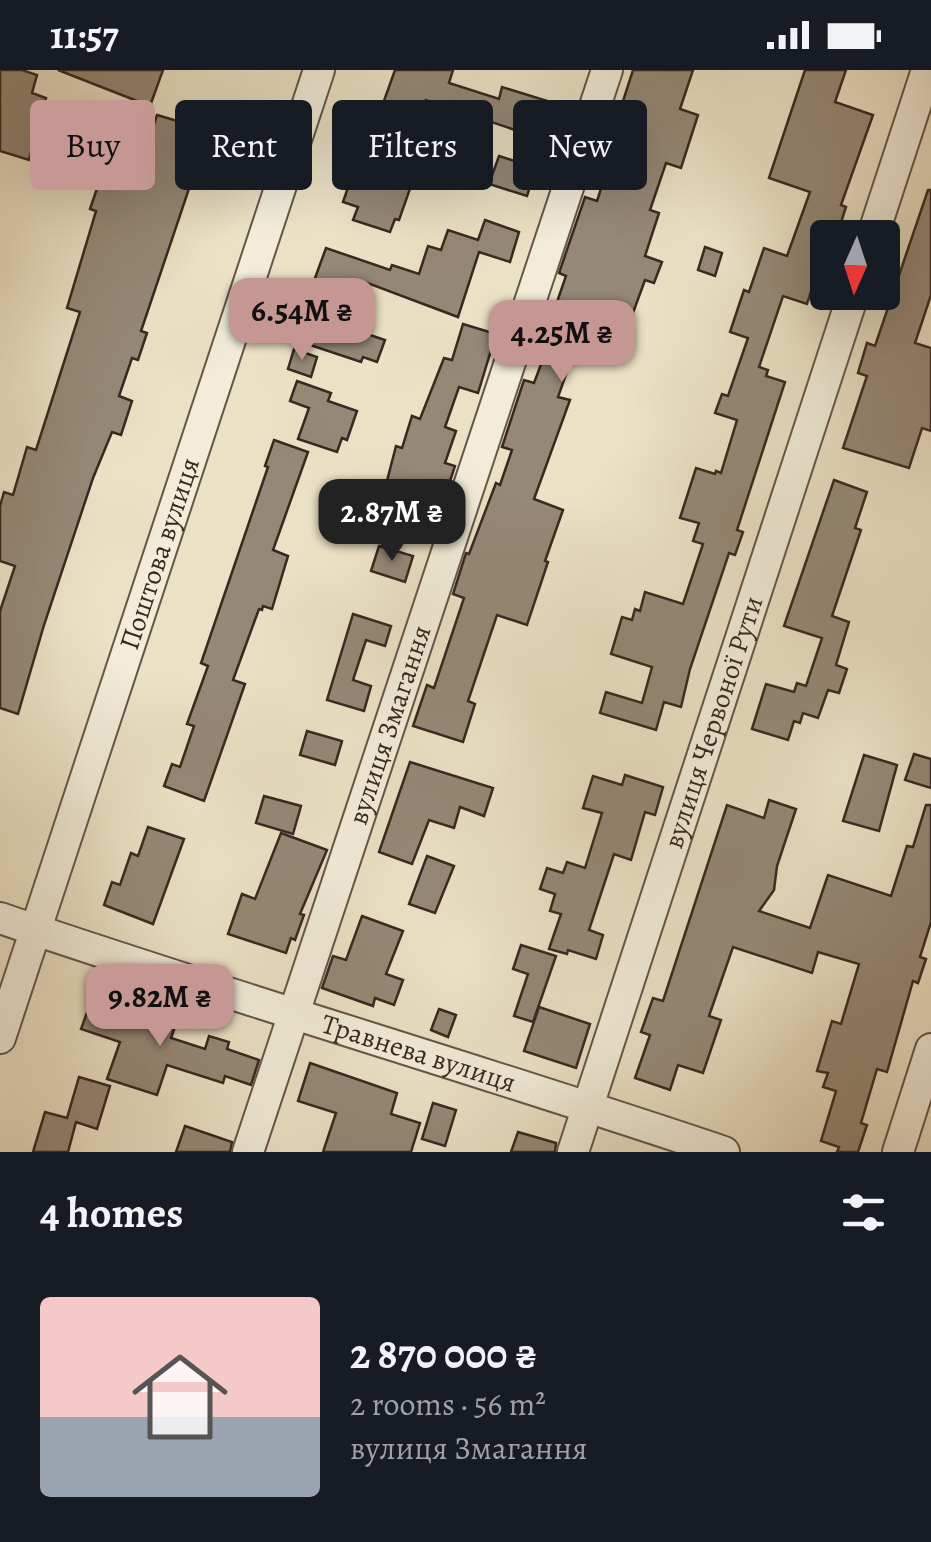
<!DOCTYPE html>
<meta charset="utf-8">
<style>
:root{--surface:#171b24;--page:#242831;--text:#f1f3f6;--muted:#9ea1a6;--line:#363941;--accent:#c59692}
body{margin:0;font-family:Alegreya,serif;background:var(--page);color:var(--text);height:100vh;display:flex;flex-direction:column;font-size:38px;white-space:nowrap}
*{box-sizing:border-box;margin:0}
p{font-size:32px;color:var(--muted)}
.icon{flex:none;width:55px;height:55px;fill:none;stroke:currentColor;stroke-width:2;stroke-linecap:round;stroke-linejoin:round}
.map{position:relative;height:1082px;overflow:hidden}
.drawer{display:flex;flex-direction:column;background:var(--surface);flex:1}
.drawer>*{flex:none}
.banner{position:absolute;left:30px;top:30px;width:872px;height:90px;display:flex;gap:20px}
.needle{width:65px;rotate:183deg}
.controls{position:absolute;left:810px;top:150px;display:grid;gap:20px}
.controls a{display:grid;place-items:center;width:90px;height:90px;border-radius:10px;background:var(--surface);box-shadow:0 10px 40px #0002;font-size:50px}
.price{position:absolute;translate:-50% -85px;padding:0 22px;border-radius:20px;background:var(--accent);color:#111;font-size:32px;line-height:65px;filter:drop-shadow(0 2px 5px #0008)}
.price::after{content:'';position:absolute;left:50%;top:60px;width:30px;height:22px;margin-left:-15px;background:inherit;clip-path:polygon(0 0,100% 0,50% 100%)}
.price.current{background:#222;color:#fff}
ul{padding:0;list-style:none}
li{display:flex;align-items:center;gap:30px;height:250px;padding:0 40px}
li+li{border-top:2px solid var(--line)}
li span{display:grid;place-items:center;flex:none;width:280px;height:200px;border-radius:10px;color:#555}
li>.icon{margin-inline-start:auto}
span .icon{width:120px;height:120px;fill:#fffc;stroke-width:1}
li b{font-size:42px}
h2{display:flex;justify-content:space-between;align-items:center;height:120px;padding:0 40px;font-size:42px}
.tag{padding:0 35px;border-radius:10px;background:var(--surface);box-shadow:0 10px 40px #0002;font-size:35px;line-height:90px}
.tag.current{background:var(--accent);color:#111}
.status{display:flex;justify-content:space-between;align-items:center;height:70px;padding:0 50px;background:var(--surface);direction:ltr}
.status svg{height:28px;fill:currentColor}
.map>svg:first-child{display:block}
.building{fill:#958876;stroke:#372820;stroke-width:2.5}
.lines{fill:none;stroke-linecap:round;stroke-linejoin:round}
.minor-casing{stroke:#645649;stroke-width:34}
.minor{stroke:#f2ecd9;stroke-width:30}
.labels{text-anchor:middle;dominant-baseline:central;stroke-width:9;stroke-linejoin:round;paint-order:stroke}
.street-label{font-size:28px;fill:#372820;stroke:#f2ecd9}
</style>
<div class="status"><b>11:57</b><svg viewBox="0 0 49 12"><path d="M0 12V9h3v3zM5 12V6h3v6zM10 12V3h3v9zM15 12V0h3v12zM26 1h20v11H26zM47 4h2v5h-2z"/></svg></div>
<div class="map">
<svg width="931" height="1082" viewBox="0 0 931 1082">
<rect width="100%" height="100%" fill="#ebe1c5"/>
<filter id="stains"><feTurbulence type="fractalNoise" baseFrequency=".002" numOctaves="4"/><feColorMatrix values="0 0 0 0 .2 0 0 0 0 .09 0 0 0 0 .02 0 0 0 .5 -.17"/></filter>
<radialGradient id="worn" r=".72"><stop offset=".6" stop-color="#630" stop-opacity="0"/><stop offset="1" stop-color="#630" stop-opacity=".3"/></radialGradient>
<g class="building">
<path d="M0,0H22L37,5L32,23L46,28L29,90L0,81Z"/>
<path d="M58,0H163L150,36Z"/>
<path d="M395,0H453L449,13L499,29L502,17L554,33L545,62L523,55L521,62L426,30L412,72L425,76L399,150L395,149L390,162L353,150L358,137L343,132L355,97L360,98Z"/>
<path d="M633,0H693L680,39L698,45L681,98L666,93L650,140L659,143L645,186L662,192L654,213L645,210L626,262L600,252L591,278L577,273L558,327L570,330L534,429L563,440L545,491L548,492L527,555L497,545L468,631L475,634L463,672L413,656L427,615L434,618L464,528L453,524L466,483L469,484L496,413L500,415L512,380L502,377L524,310L534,313L554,260L548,258L566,206L559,203L585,127L597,131L621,58L615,56Z"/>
<path d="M805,0H846L835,32L873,45L841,135L846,137L836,168H828L807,234L783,226L759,297L768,300L766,306L785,312L737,460L743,462L735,485L729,483L690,599L681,637L664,632L656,660L600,643L606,622L642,633L652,597L611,584L622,547L632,550L635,539L640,541L645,522L683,534L703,474L693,471L699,453L680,448L696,398L715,404L716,401L721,403L737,350L715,343L722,324L728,326L748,268L730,262L744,220L749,222L764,178L787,186L810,122L769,108Z"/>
<path d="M157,45L205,59L196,98L141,261L147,263L138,290L132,288L119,326L132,331L121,365L112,362L93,408L44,555L18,644L0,638V541L15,496L0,491V436L4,422L13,425L27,377L36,380L80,242L67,238L96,141L90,139L108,86L104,85L110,65L147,77Z"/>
<path d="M499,86L518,92L515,102L533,107L527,126L489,114Z"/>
<path d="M928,120H931V225L915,273L931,278V361L922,358L909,398L843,378L867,306L858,303L867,273L875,276Z"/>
<path d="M485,150L519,162L510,192L479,182L458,247L365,212L362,219L336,210L327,237L307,230L326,178L390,200L392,195L419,204L428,176L441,180L448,160L478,170Z"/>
<path d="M705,177L722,183L715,206L698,200Z"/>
<path d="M316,241L362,257L361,262L385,270L377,292L363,287L361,292L304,273Z"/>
<path d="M463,254L496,264L478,323L459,317L445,357L456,361L445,393L455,396L448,417L436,413L425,448L403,442L396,464L375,457L396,376L402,378L412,346L420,349L444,288L452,290Z"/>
<path d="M294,279L317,287L311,307L288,299Z"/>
<path d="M297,311L331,323L328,331L357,341L347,370L342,368L337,382L298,369L309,338L290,331Z"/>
<path d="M274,370L308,382L273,480L288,486L272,539L263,536L262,540L259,539L233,610L245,614L204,731L164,716L172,694L180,697L194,656L187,654L208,596L201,593L268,397L265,396Z"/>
<path d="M834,410L867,422L855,458L861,460L832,546L849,552L836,595L847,599L839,623L828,620L818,648L803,643L800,653L794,651L788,670L752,659L766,614L794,622L797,613L806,616L822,568L784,556Z"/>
<path d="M379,476L413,486L405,512L371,501Z"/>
<path d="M353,544L391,556L385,576L366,570L353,610L371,616L364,641L327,630Z"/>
<path d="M307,661L342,671L335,695L300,685Z"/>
<path d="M914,684L931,689V718L905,710Z"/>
<path d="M864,685L897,695L879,761L843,751Z"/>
<path d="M410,692L493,718L484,746L460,737L454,758L429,750L412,794L379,782Z"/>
<path d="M625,705L663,717L655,745L645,742L631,790L614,784L589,860L603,865L596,889L568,880L567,884L549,879L561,844L550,841L555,824L540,819L547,798L563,803L567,792L585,798L602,743L583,738L593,706L622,715Z"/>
<path d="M264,726L301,736L293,764L256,753Z"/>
<path d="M769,730L796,739L777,796L774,820L759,841L810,858L828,805L891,826L907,776L913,777L926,735H931V852L920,887L926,889L918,913L913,911L887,1002L877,999L861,1053L867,1055L858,1082H837L839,1077L821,1071L836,1021L823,1017L828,1003L817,1001L832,951L841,954L859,894L818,882L812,903L733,877L709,946L721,950L703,1003L678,995L670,1020L635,1008L650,965L641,962L653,928L663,931L727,735L764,748Z"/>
<path d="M148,757L184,769L153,854L104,835L112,812L120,815L131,783L138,786Z"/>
<path d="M281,763L327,780L300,844L304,845L295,870L291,868L286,883L228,864L242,824L255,829Z"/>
<path d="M427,786L454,796L435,843L409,834Z"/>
<path d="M362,846L403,861L386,904L403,910L394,935L375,928L373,936L322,918L333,886L346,890Z"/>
<path d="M521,875L556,886L533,952L514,946L528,904L513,899Z"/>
<path d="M93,926L176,954L171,968L205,979L209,966L229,972L227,979L259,990L251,1015L225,1006L223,1013L167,995L157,1025L107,1009L120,972L81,959Z"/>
<path d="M539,937L590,954L576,998L524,981Z"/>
<path d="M439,939L456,945L448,967L431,960Z"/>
<path d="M310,993L397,1023L391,1044L420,1053L411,1082H323L336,1043L298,1031Z"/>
<path d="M79,1007L110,1016L97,1059L76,1052L68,1082H33L45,1042L67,1048Z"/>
<path d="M433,1033L456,1040L445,1076L422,1069Z"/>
<path d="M185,1056L232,1072L230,1082H176Z"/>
<path d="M518,1062L556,1073L555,1082H511Z"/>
</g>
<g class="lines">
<defs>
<g id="minor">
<path d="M872,168L927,0"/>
<path id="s1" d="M0,848C240,930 484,1001 724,1082"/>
<path id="s2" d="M0,968L319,0"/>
<path id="s3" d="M248,1082L607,0"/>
<path id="s4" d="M573,1082L854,222"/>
<path d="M898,1082L931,979"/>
</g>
</defs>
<use href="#minor" class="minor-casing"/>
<use href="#minor" class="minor"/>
</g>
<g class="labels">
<g class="street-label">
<text stroke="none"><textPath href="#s2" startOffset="510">Поштова вулиця</textPath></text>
<text stroke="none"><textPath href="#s4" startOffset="452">вулиця Червоної Рути</textPath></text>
<text stroke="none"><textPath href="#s3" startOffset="450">вулиця Змагання</textPath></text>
<text stroke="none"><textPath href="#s1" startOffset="440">Травнева вулиця</textPath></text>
</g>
</g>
<rect width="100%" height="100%" filter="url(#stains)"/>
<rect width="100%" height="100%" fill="url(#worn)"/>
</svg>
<div class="controls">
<a><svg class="needle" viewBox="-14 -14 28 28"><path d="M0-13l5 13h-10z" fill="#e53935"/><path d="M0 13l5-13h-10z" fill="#9ea1a6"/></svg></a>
</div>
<b class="price" style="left:302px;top:293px">6.54M ₴</b>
<b class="price" style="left:562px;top:315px">4.25M ₴</b>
<b class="price current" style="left:392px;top:494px">2.87M ₴</b>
<b class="price" style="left:160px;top:979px">9.82M ₴</b>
<div class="banner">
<a class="tag current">Buy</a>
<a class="tag">Rent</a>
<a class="tag">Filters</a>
<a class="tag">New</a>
</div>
</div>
<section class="drawer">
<h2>4 homes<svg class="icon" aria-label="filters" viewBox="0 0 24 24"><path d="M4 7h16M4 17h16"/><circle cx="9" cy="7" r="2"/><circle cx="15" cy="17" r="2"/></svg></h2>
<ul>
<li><span style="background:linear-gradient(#f6c9c9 60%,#9aa5b1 0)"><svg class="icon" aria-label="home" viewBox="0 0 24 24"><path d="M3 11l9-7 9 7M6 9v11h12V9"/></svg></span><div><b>2 870 000 ₴</b><p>2 rooms · 56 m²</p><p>вулиця Змагання</p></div></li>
</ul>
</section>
